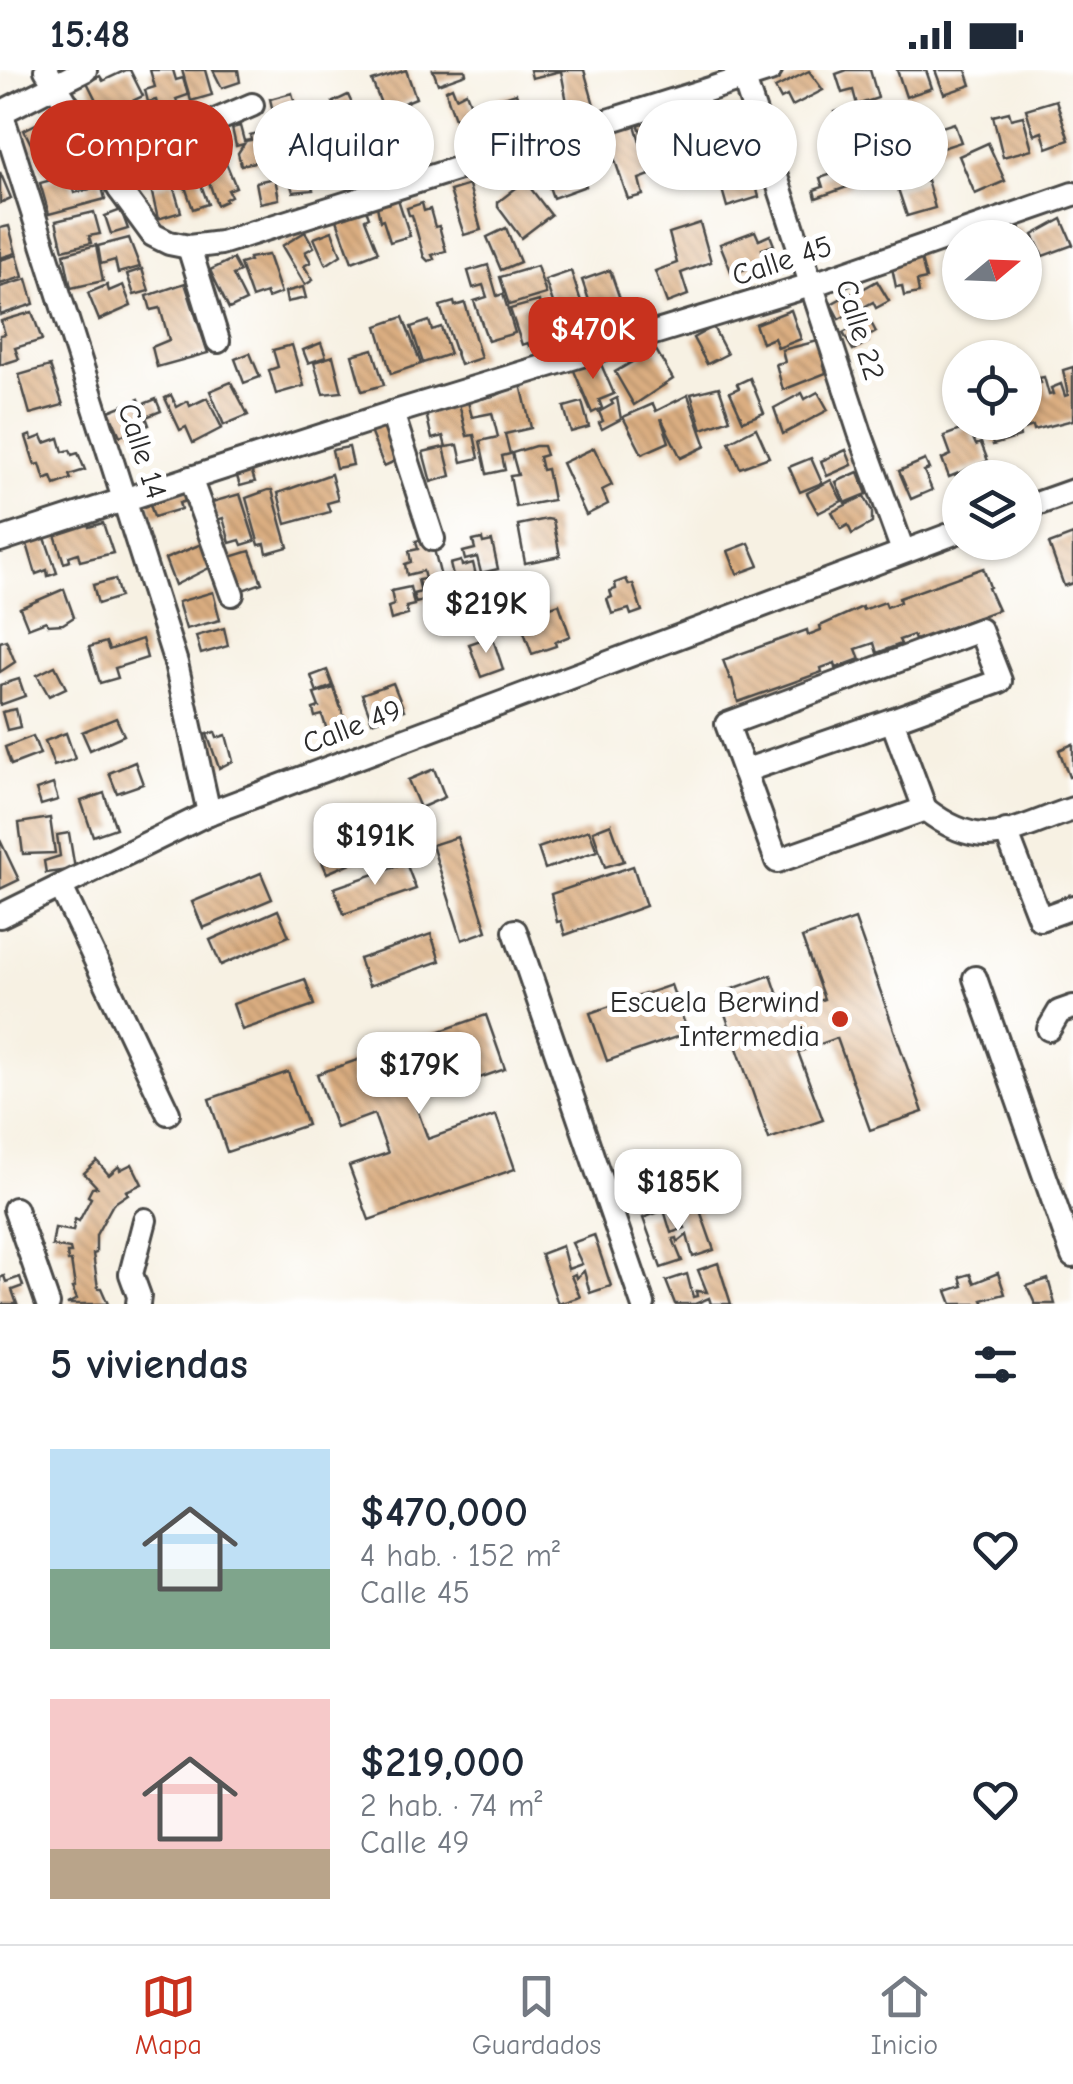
<!DOCTYPE html>
<html lang="es">
<meta charset="utf-8">
<style>
:root{--surface:#fff;--page:#f6f6f7;--text:#1f2937;--muted:#747a83;--line:#e0e1e3;--accent:#c8321e}
body{margin:0;font-family:"Comic Neue",sans-serif;background:var(--page);color:var(--text);height:100vh;display:flex;flex-direction:column;font-size:38px;white-space:nowrap}
*{box-sizing:border-box;margin:0}
p{font-size:32px;color:var(--muted)}
.icon{flex:none;width:55px;height:55px;fill:none;stroke:currentColor;stroke-width:2;stroke-linecap:round;stroke-linejoin:round}
.map{position:relative;height:1234px;overflow:hidden}
.sheet{display:flex;flex-direction:column;background:var(--surface);flex:1}
.sheet>*{flex:none}
.hud{position:absolute;left:30px;top:30px;width:1015px;height:90px;display:flex;gap:20px}
.needle{width:65px;rotate:71deg}
.buttons{position:absolute;left:942px;top:150px;display:grid;gap:20px}
.buttons a{display:grid;place-items:center;width:100px;height:100px;border-radius:50%;background:var(--surface);box-shadow:0 2px 8px #0004;font-size:50px}
.price{position:absolute;translate:-50% -85px;padding:0 22px;border-radius:20px;background:#fff;color:#222;font-size:32px;line-height:65px;filter:drop-shadow(0 2px 5px #0008)}
.price::after{content:'';position:absolute;left:50%;top:60px;width:30px;height:22px;margin-left:-15px;background:inherit;clip-path:polygon(0 0,100% 0,50% 100%)}
.price.active{background:var(--accent);color:#fff}
ul{padding:0;list-style:none}
li{display:flex;align-items:center;gap:30px;height:250px;padding:0 50px}
li span{display:grid;place-items:center;flex:none;width:280px;height:200px;border-radius:0px;color:#555}
li>.icon{margin-inline-start:auto}
span .icon{width:120px;height:120px;fill:#fffc;stroke-width:1}
li b{font-size:42px}
h2{display:flex;justify-content:space-between;align-items:center;height:120px;padding:0 50px;font-size:42px}
.chip{padding:0 35px;border-radius:45px;background:var(--surface);box-shadow:0 2px 8px #0004;font-size:35px;line-height:90px}
.chip.active{background:var(--accent);color:#fff}
.status{display:flex;justify-content:space-between;align-items:center;height:70px;padding:0 50px;background:var(--surface);direction:ltr}
.status svg{height:28px;fill:currentColor}
.menu{display:flex;justify-content:space-around;align-items:center;height:140px;border-top:2px solid var(--line);background:var(--surface);font-size:28px;color:var(--muted)}
.menu a{display:grid;justify-items:center;gap:5px}
.menu .active{color:var(--accent)}
.map>svg:first-child{display:block}
.building{fill:url(#building-back-hatch)}
.lines{fill:none;stroke-linecap:round;stroke-linejoin:round}
.minor-casing{stroke:#4a4947;stroke-width:28}
.minor{stroke:#fff;stroke-width:22}
.poi-dot{fill:#c8321e;stroke:#fff;stroke-width:4}
.labels{text-anchor:middle;dominant-baseline:central;stroke-width:10;stroke-linejoin:round;paint-order:stroke}
.street-label{font-size:30px;fill:#2b2b2b;stroke:#fff}
.poi-label{font-size:30px;fill:#2b2b2b;stroke:#fff;text-anchor:end}
</style>
<div class="status"><b>15:48</b><svg viewBox="0 0 49 12"><path d="M0 12V9h3v3zM5 12V6h3v6zM10 12V3h3v9zM15 12V0h3v12zM26 1h20v11H26zM47 4h2v5h-2z"/></svg></div>
<div class="map">
<svg width="1073" height="1234" viewBox="0 0 1073 1234">
<defs>
<pattern id="building-back-hatch" width="6" height="6" patternUnits="userSpaceOnUse" patternTransform="scale(2.5)"><rect width="6" height="6" fill="#dbae81"/><path d="M-1 5l2 2M0 0l6 6M5-1l2 2" fill="none" stroke="#b28e6a"/></pattern>
</defs>
<rect width="100%" height="100%" fill="#fff"/>
<filter id="ink" filterUnits="userSpaceOnUse"><feTurbulence type="fractalNoise" baseFrequency=".01" numOctaves="2"/><feDisplacementMap in="SourceGraphic" scale="20" xChannelSelector="R" yChannelSelector="G"/><feConvolveMatrix kernelMatrix="1 2 1 2 8 2 1 2 1" color-interpolation-filters="sRGB"/></filter>
<filter id="wash" filterUnits="userSpaceOnUse"><feTurbulence type="fractalNoise" baseFrequency=".0048" numOctaves="4" result="noise"/><feDisplacementMap in="SourceGraphic" scale="40" xChannelSelector="R" yChannelSelector="G"/><feGaussianBlur stdDeviation="2.25" result="paint"/><feColorMatrix in="noise" values="0 0 0 0 0 0 0 0 0 0 0 0 0 0 0 0 0 1.4 0 .05"/><feComposite in="paint" operator="in"/></filter>
<g filter="url(#wash)">
<rect width="100%" height="100%" fill="#f7f1e3"/>
<g id="blocks">
<g class="building">
<path d="M126,0H130L143,26L112,41L109,34L100,38L87,12L100,6L103,11Z"/>
<path d="M150,0H173L176,10L183,8L188,25L176,29L178,36L159,41L156,30L148,32L145,20L155,17Z"/>
<path d="M182,0H205L212,25L191,31Z"/>
<path d="M213,0H238L240,12L222,18Z"/>
<path d="M406,0L416,28L384,41L372,11Z"/>
<path d="M433,0H465L466,4L438,14Z"/>
<path d="M530,0H584L594,35L569,43L561,1L532,8Z"/>
<path d="M847,0H870L878,28L857,35L853,20L842,23L836,4Z"/>
<path d="M897,0H926L932,18L906,27Z"/>
<path d="M935,0H966L971,15L944,24Z"/>
<path d="M809,1L823,20L792,36L787,26L781,29L775,18Z"/>
<path d="M452,17L456,27L466,22L477,50L462,58L458,57L448,29L446,20Z"/>
<path d="M292,23L300,52L277,58L270,29Z"/>
<path d="M516,23L527,55L503,63L492,31Z"/>
<path d="M348,25L358,47L343,54L333,32Z"/>
<path d="M1056,30L1069,70L1047,78L1042,62L1034,65L1026,39Z"/>
<path d="M705,37L715,73L694,79L699,97L690,100L682,72L687,71L685,65L680,67L674,45Z"/>
<path d="M139,38L159,70L127,86L110,52Z"/>
<path d="M847,38L848,42L857,39L861,42L868,63V56L885,50L890,67L864,75L859,59L842,64L835,42Z"/>
<path d="M404,41L409,55L402,57L407,73L389,79L379,49Z"/>
<path d="M1009,42L1011,49L1023,46L1032,79L1003,87L993,46Z"/>
<path d="M54,45L67,71L77,66L82,77L55,91L58,97L45,102L24,60Z"/>
<path d="M668,46L679,80L660,85L662,90L651,93L638,53Z"/>
<path d="M954,53L961,72L924,84L917,65Z"/>
<path d="M635,55L650,105L639,109L643,125L628,129L606,64Z"/>
<path d="M722,55L725,67L745,61L752,82L725,90L715,57Z"/>
<path d="M240,56L244,71L251,70L250,65L263,62L269,89L241,95L238,83L244,74L236,76L232,58Z"/>
<path d="M377,61L387,94L375,98L370,82L365,84L359,67Z"/>
<path d="M307,70L316,100L310,102L309,106L313,120L293,122L285,95L294,92L289,75Z"/>
<path d="M355,73L361,97L374,99L376,108L349,114L340,77Z"/>
<path d="M988,73L1005,111L975,124L959,86Z"/>
<path d="M573,79L586,116L553,128L540,91Z"/>
<path d="M532,85L539,106L521,112L514,91Z"/>
<path d="M224,88L236,117L228,120L231,126L225,129L226,131L217,135L203,95Z"/>
<path d="M750,95L759,127L727,137L718,105Z"/>
<path d="M195,98L208,134L193,139L180,103Z"/>
<path d="M844,100L850,116L816,128L814,120L823,117L820,108Z"/>
<path d="M0,102L11,128L0,133Z"/>
<path d="M69,105L74,123L90,119L88,112L100,109L105,129L49,144L40,113Z"/>
<path d="M275,108L279,129L260,133L256,112Z"/>
<path d="M927,110L935,138L907,146L898,119Z"/>
<path d="M525,111L551,145L521,168L498,137V132Z"/>
<path d="M172,112L181,142L158,149L151,119Z"/>
<path d="M469,115L481,160L464,165L450,121Z"/>
<path d="M398,129L410,166L390,172L383,150L380,151L377,136Z"/>
<path d="M422,133L424,141L430,139L435,157L439,156L446,181L432,185L434,189L428,191L424,187L412,145H409L407,138Z"/>
<path d="M366,139L369,147L365,149L378,182L352,192L337,150Z"/>
<path d="M121,140L128,159L111,164L105,146Z"/>
<path d="M94,142L100,164L89,166L91,173L63,180L56,151Z"/>
<path d="M1062,149L1073,175L1043,186L1033,165Z"/>
<path d="M700,153L711,192L681,203L688,225L667,233L655,201L677,193L669,163Z"/>
<path d="M9,156L16,183L0,188V158Z"/>
<path d="M1020,157L1023,168H991V167Z"/>
<path d="M506,158L520,192L501,200L487,167Z"/>
<path d="M332,161L341,185L326,195L314,168Z"/>
<path d="M755,161L759,170L770,165L774,175L762,179L767,191L732,204L720,174Z"/>
<path d="M305,162L314,177L305,182L311,192L304,196L313,210L305,215L282,176Z"/>
<path d="M129,168L140,197L118,203L115,190L101,194L98,176Z"/>
<path d="M96,175L103,211L71,218L64,184Z"/>
<path d="M960,180V216L955,218L945,186Z"/>
<path d="M919,181L926,209L917,211L919,223L904,226L902,216L896,217L890,188Z"/>
<path d="M17,185L23,207L0,214V190Z"/>
<path d="M268,185L281,223L268,228L266,223L252,228L240,194L250,191L249,188Z"/>
<path d="M233,189L240,202L233,205L246,231L229,239L210,200Z"/>
<path d="M488,195L497,226L503,224L515,263L488,271L474,231L487,227L483,215L473,218L468,201Z"/>
<path d="M537,196L546,224L509,235L500,207Z"/>
<path d="M142,199L149,221L134,225L127,204Z"/>
<path d="M610,200L622,235L594,245L582,210Z"/>
<path d="M571,201L587,250L559,260L555,250L559,249L545,210Z"/>
<path d="M27,209L34,234L0,245V217Z"/>
<path d="M877,211L889,231L876,238L873,232L862,238L854,224Z"/>
<path d="M185,213L208,283L157,297L152,277L169,270L160,238L151,240L147,226Z"/>
<path d="M107,215L109,221L123,215L131,236L99,250L88,223Z"/>
<path d="M303,217L306,228L287,232L285,222Z"/>
<path d="M851,223L859,238L839,249L831,234Z"/>
<path d="M539,231L548,269L529,276L528,273L522,275L510,239Z"/>
<path d="M454,232L455,236L465,233L481,288L460,295L440,236Z"/>
<path d="M791,240L801,269L778,278L774,268L762,273L755,254Z"/>
<path d="M32,242L42,270L15,278L19,289L0,295V265L5,264L1,251Z"/>
<path d="M403,247L421,294L391,304L377,256Z"/>
<path d="M869,249L876,262L866,268L868,272L853,280L843,263Z"/>
<path d="M429,251L432,260L441,257L450,284L423,293L411,257Z"/>
<path d="M713,257L727,284L707,294L693,268Z"/>
<path d="M649,268L673,309L634,335L615,302L644,285L638,275Z"/>
<path d="M818,271L826,303L783,320L776,294L785,292L782,280Z"/>
<path d="M321,273L326,287L308,293L303,280Z"/>
<path d="M292,275L304,316L276,324L269,300L278,297L273,280Z"/>
<path d="M373,279L384,315L362,321L352,285Z"/>
<path d="M250,283L260,307L244,313L235,289Z"/>
<path d="M597,285L614,324L599,330L602,338L592,343L572,296Z"/>
<path d="M333,286L342,322L323,324L314,292Z"/>
<path d="M50,296L63,335L30,344L19,305Z"/>
<path d="M1073,297V350L1034,360L1033,356L1027,358L1019,362L1020,367L993,375L986,352H1025V317L1041,313L1039,308L1044,307L1049,325L1053,324L1051,318L1061,314L1065,326L1068,325L1063,300Z"/>
<path d="M750,308L764,343L743,351L730,322L739,318L737,314Z"/>
<path d="M231,312L248,345L224,355L210,321Z"/>
<path d="M521,314L531,358L505,364L510,384L502,386L505,400L487,404L480,371L498,367L492,343L472,347L468,332L497,325Z"/>
<path d="M719,317L730,349L702,359L691,324Z"/>
<path d="M818,322L828,340L783,364L774,338L802,323L805,329Z"/>
<path d="M171,325L177,337L188,331L190,336L207,328L222,358L193,373L186,357L180,360L165,328Z"/>
<path d="M688,325L706,376L681,388L661,348L669,372L642,384L623,347L653,334L656,341Z"/>
<path d="M617,328L621,349L602,359L599,353L603,351L599,342L613,334L611,331Z"/>
<path d="M139,329L141,335L156,329L161,341L146,347L149,355L120,366L109,341Z"/>
<path d="M582,332L589,357L571,362L564,337Z"/>
<path d="M459,334L467,366L474,365L479,388L462,392L458,375L446,377L443,366L432,369L426,343Z"/>
<path d="M394,348L402,388L384,396L369,359Z"/>
<path d="M968,357L976,375L981,373L988,391L949,407L942,389L951,385L944,366Z"/>
<path d="M756,358L769,387L740,398L729,372Z"/>
<path d="M31,365L32,370L42,366L45,373L59,368L63,382L70,380L72,385L78,383L85,400L69,405L71,409L55,415L52,407L45,410L40,394L35,395L26,367Z"/>
<path d="M535,376H543L546,385L539,387L542,400L547,399L553,430L516,437L510,406L518,405L512,383Z"/>
<path d="M349,377L353,395L336,398L332,380Z"/>
<path d="M444,377L451,406L431,412L423,382Z"/>
<path d="M594,378L612,415L602,420L608,434L586,445L562,393Z"/>
<path d="M846,380L852,395L827,406L821,391Z"/>
<path d="M811,388L822,413L800,422L789,397Z"/>
<path d="M925,390L929,399L924,401L932,420L911,429L899,401Z"/>
<path d="M249,393L255,412L240,416L234,397Z"/>
<path d="M858,402L867,424L845,433L836,412Z"/>
<path d="M331,404L338,430L327,433L330,442L286,454L278,423Z"/>
<path d="M831,410L842,431L818,443L807,423Z"/>
<path d="M190,419L193,429L179,433L181,439L154,447L148,428Z"/>
<path d="M268,420H272L288,477L267,483L265,474L259,475L246,428Z"/>
<path d="M240,424L255,471L242,475L240,470L230,473L223,448L217,450L212,432Z"/>
<path d="M864,426L872,441V453L852,464L848,455L841,459L832,442Z"/>
<path d="M87,448L89,457L103,453L113,483L80,491L78,483L69,486L70,491L64,493L53,458Z"/>
<path d="M547,449L553,450L560,486L525,493L518,455Z"/>
<path d="M43,462L57,503L48,506L47,500L36,504L25,467Z"/>
<path d="M1073,465V513L1064,516L1049,474Z"/>
<path d="M431,467L445,524L416,533L413,524L421,522L418,510L425,509L423,501L407,505L405,494L411,492L409,481L418,479L416,471Z"/>
<path d="M482,469L483,473L492,471L498,499L481,503L477,487L465,490L463,482L475,479L473,471Z"/>
<path d="M204,473L213,496L175,515L165,489Z"/>
<path d="M749,473L759,496L737,504L728,481Z"/>
<path d="M250,481L262,513L240,521L227,488Z"/>
<path d="M461,491L462,496L473,493L479,518L457,523L450,494Z"/>
<path d="M983,498L990,517L988,518L998,540L915,570L913,565L899,570L901,574L877,583L874,573L856,579L860,589L836,598L835,593L821,598L822,602L738,632L732,609H730L723,590L807,560L808,565L821,560L820,556L862,537L863,540L885,532L887,537L900,532L899,528Z"/>
<path d="M115,509L120,527L98,534L93,515Z"/>
<path d="M626,509L629,515L633,514L642,541L631,545L629,539L612,544L607,529L612,527L610,521L616,519L615,513Z"/>
<path d="M410,517L414,535L406,537L408,545L391,550L388,537L394,535L391,521Z"/>
<path d="M64,519L74,547L63,554L48,555L46,551L28,558L20,538Z"/>
<path d="M213,522L220,550L186,559L178,532Z"/>
<path d="M559,534L570,566L555,572L556,576L532,584L519,548Z"/>
<path d="M224,558L228,576L201,584L196,566Z"/>
<path d="M492,566L503,599L481,607L469,574Z"/>
<path d="M142,569L147,588L115,598L118,608L100,613L89,577L106,572L109,580Z"/>
<path d="M6,570L15,592L0,602V572Z"/>
<path d="M55,596L66,618L49,626L37,605Z"/>
<path d="M327,600L333,616L317,622L311,606Z"/>
<path d="M19,609L25,626L0,635V615Z"/>
<path d="M393,613L404,640L372,652L362,624Z"/>
<path d="M334,618L350,665L331,672L322,645L315,647L313,639L319,637L314,624Z"/>
<path d="M16,639L20,657L7,660L2,642Z"/>
<path d="M116,648L124,665L90,680L82,662Z"/>
<path d="M215,662L217,668L226,665L233,691L219,698L207,664Z"/>
<path d="M66,663L75,689L54,696L45,671Z"/>
<path d="M33,666L40,684L11,695L5,677Z"/>
<path d="M1073,674V706L1069,707L1059,680Z"/>
<path d="M135,692L143,714L117,723L109,703Z"/>
<path d="M434,699L445,727L420,738L408,710Z"/>
<path d="M53,714L58,730L41,735L36,720Z"/>
<path d="M104,723L116,758L93,766L81,731Z"/>
<path d="M50,748L55,783L23,784L19,753Z"/>
<path d="M385,749L396,774L327,803L316,778Z"/>
<path d="M611,754L624,791L605,797L593,761Z"/>
<path d="M589,760L597,781L545,799L538,778Z"/>
<path d="M69,763L75,799L46,803L44,791L60,786L57,765Z"/>
<path d="M457,767L487,861L462,870L432,775Z"/>
<path d="M0,770L19,810L0,819Z"/>
<path d="M406,793L416,819L344,844L334,818Z"/>
<path d="M633,796L646,836L565,865L561,851L557,852L551,824Z"/>
<path d="M261,803L272,829L203,858L192,832Z"/>
<path d="M278,840L289,866L221,895L210,870Z"/>
<path d="M855,849L923,1042L870,1060L837,968L798,982L823,1050L769,1069L718,924L771,905L784,943L824,929L802,868Z"/>
<path d="M431,864L440,891L369,916L359,889Z"/>
<path d="M305,909L314,935L242,960L233,934Z"/>
<path d="M671,915L688,963L607,991L590,943Z"/>
<path d="M486,945L505,999L414,1031L428,1069L496,1045L515,1099L369,1150L349,1096L388,1083L374,1044L336,1058L317,1004Z"/>
<path d="M288,1002L307,1055L227,1082L209,1029Z"/>
<path d="M97,1091L109,1105L119,1096L120,1100L132,1094L142,1114L126,1121L128,1124L113,1134L96,1165V1183L93,1184L98,1218H101L108,1234H67L77,1229L72,1218L75,1217L71,1191H68L67,1183H71L70,1179L52,1176L55,1158L73,1161L75,1149L79,1151L91,1128L88,1126L92,1118L97,1117L84,1103Z"/>
<path d="M696,1129L714,1180L693,1187L687,1165L678,1172L677,1168L673,1169L682,1191L661,1198L643,1148L664,1140L671,1163L685,1158L675,1136Z"/>
<path d="M594,1165L611,1216L590,1223L584,1201L576,1208L575,1204L571,1206L580,1227L558,1234L541,1184L562,1176L568,1199L582,1194L572,1173Z"/>
<path d="M718,1193L731,1234H711L709,1228L695,1234H675L666,1211L687,1204L693,1227L697,1226L696,1221L707,1222L698,1200Z"/>
<path d="M998,1203L1005,1224L982,1230L984,1234H952L947,1221L963,1216L960,1207L970,1204L974,1213Z"/>
<path d="M4,1206L6,1212L20,1207L23,1216L12,1220L17,1234H0V1208Z"/>
<path d="M1048,1209L1055,1234H1035L1027,1216Z"/>
</g>
</g>
</g>
<g filter="url(#ink)">
<use href="#blocks" fill-opacity="0" stroke="#4a4947" stroke-width="2.5"/>
<g class="lines">
<defs>
<g id="minor">
<path d="M46,0L120,120L153,165L169,173L189,177L221,173L770,0"/>
<path d="M741,0L860,363L903,481"/>
<path d="M1,42L176,593L209,743"/>
<path d="M0,43L85,0"/>
<path d="M120,120L210,53L252,35"/>
<path d="M189,177L218,271"/>
<path d="M392,343L433,469"/>
<path d="M190,408L232,524"/>
<path d="M1025,438L1073,421"/>
<path d="M0,470L392,343L814,214L1073,124"/>
<path d="M980,560L1000,611L892,650L925,739L777,791L727,654Z"/>
<path d="M744,701L892,650"/>
<path d="M925,739C984,785 1010,760 1073,739"/>
<path d="M1006,761L1040,849L1073,837"/>
<path d="M61,817L168,1043"/>
<path d="M0,846L209,743L960,461"/>
<path d="M515,861L643,1234"/>
<path d="M975,908L1073,1186"/>
<path d="M1049,959L1059,942L1073,937"/>
<path d="M15,1139L48,1234"/>
<path d="M138,1234L139,1226L131,1204L145,1150"/>
</g>
</defs>
<use href="#minor" class="minor-casing"/>
<use href="#minor" class="minor"/>
</g>
</g>
<circle class="poi-dot" cx="840" cy="949" r="10"/>
<g class="labels">
<g class="street-label">
<text transform="translate(782 191) rotate(-18)">Calle 45</text>
<text transform="translate(860 260) rotate(73)">Calle 22</text>
<text transform="translate(142 381) rotate(72)">Calle 14</text>
<text transform="translate(352 657) rotate(-21)">Calle 49</text>
</g>
<g class="poi-label">
<text x="820" y="932">Escuela Berwind<tspan x="820" dy="34">Intermedia</tspan></text>
</g>
</g>
</svg>
<div class="buttons">
<a><svg class="needle" viewBox="-14 -14 28 28"><path d="M0-13l5 13h-10z" fill="#e53935"/><path d="M0 13l5-13h-10z" fill="#747a83"/></svg></a>
<a><svg class="icon" aria-label="locate" viewBox="0 0 24 24"><circle cx="12" cy="12" r="6"/><path d="M12 2v4M12 18v4M2 12h4M18 12h4"/></svg></a>
<a><svg class="icon" aria-label="layers" viewBox="0 0 24 24"><path d="M12 4l9 5-9 5-9-5zM3 14l9 5 9-5"/></svg></a>
</div>
<b class="price active" style="left:593px;top:312px">$470K</b>
<b class="price" style="left:486px;top:586px">$219K</b>
<b class="price" style="left:375px;top:818px">$191K</b>
<b class="price" style="left:419px;top:1047px">$179K</b>
<b class="price" style="left:678px;top:1164px">$185K</b>
<div class="hud">
<a class="chip active">Comprar</a>
<a class="chip">Alquilar</a>
<a class="chip">Filtros</a>
<a class="chip">Nuevo</a>
<a class="chip">Piso</a>
</div>
</div>
<section class="sheet">
<h2>5 viviendas<svg class="icon" aria-label="filters" viewBox="0 0 24 24"><path d="M4 7h16M4 17h16"/><circle cx="9" cy="7" r="2"/><circle cx="15" cy="17" r="2"/></svg></h2>
<ul>
<li><span style="background:linear-gradient(#bfe0f5 60%,#7fa58c 0)"><svg class="icon" aria-label="home" viewBox="0 0 24 24"><path d="M3 11l9-7 9 7M6 9v11h12V9"/></svg></span><div><b>$470,000</b><p>4 hab. · 152 m²</p><p>Calle 45</p></div><svg class="icon" aria-label="heart" viewBox="0 0 24 24"><path d="M12 20l-8-8c-3-5 5-10 8-4 3-6 11-1 8 4z"/></svg></li>
<li><span style="background:linear-gradient(#f6c9c9 75%,#b9a48a 0)"><svg class="icon" aria-label="home" viewBox="0 0 24 24"><path d="M3 11l9-7 9 7M6 9v11h12V9"/></svg></span><div><b>$219,000</b><p>2 hab. · 74 m²</p><p>Calle 49</p></div><svg class="icon" aria-label="heart" viewBox="0 0 24 24"><path d="M12 20l-8-8c-3-5 5-10 8-4 3-6 11-1 8 4z"/></svg></li>
</ul>
</section>
<nav class="menu">
<a class="active"><svg class="icon" aria-label="map" viewBox="0 0 24 24"><path d="M3 6l6-2 6 2 6-2v14l-6 2-6-2-6 2zM9 4v14M15 6v14"/></svg>Mapa</a>
<a><svg class="icon" aria-label="saved" viewBox="0 0 24 24"><path d="M7 4h10v16l-5-4-5 4z"/></svg>Guardados</a>
<a><svg class="icon" aria-label="home" viewBox="0 0 24 24"><path d="M3 11l9-7 9 7M6 9v11h12V9"/></svg>Inicio</a>
</nav>
